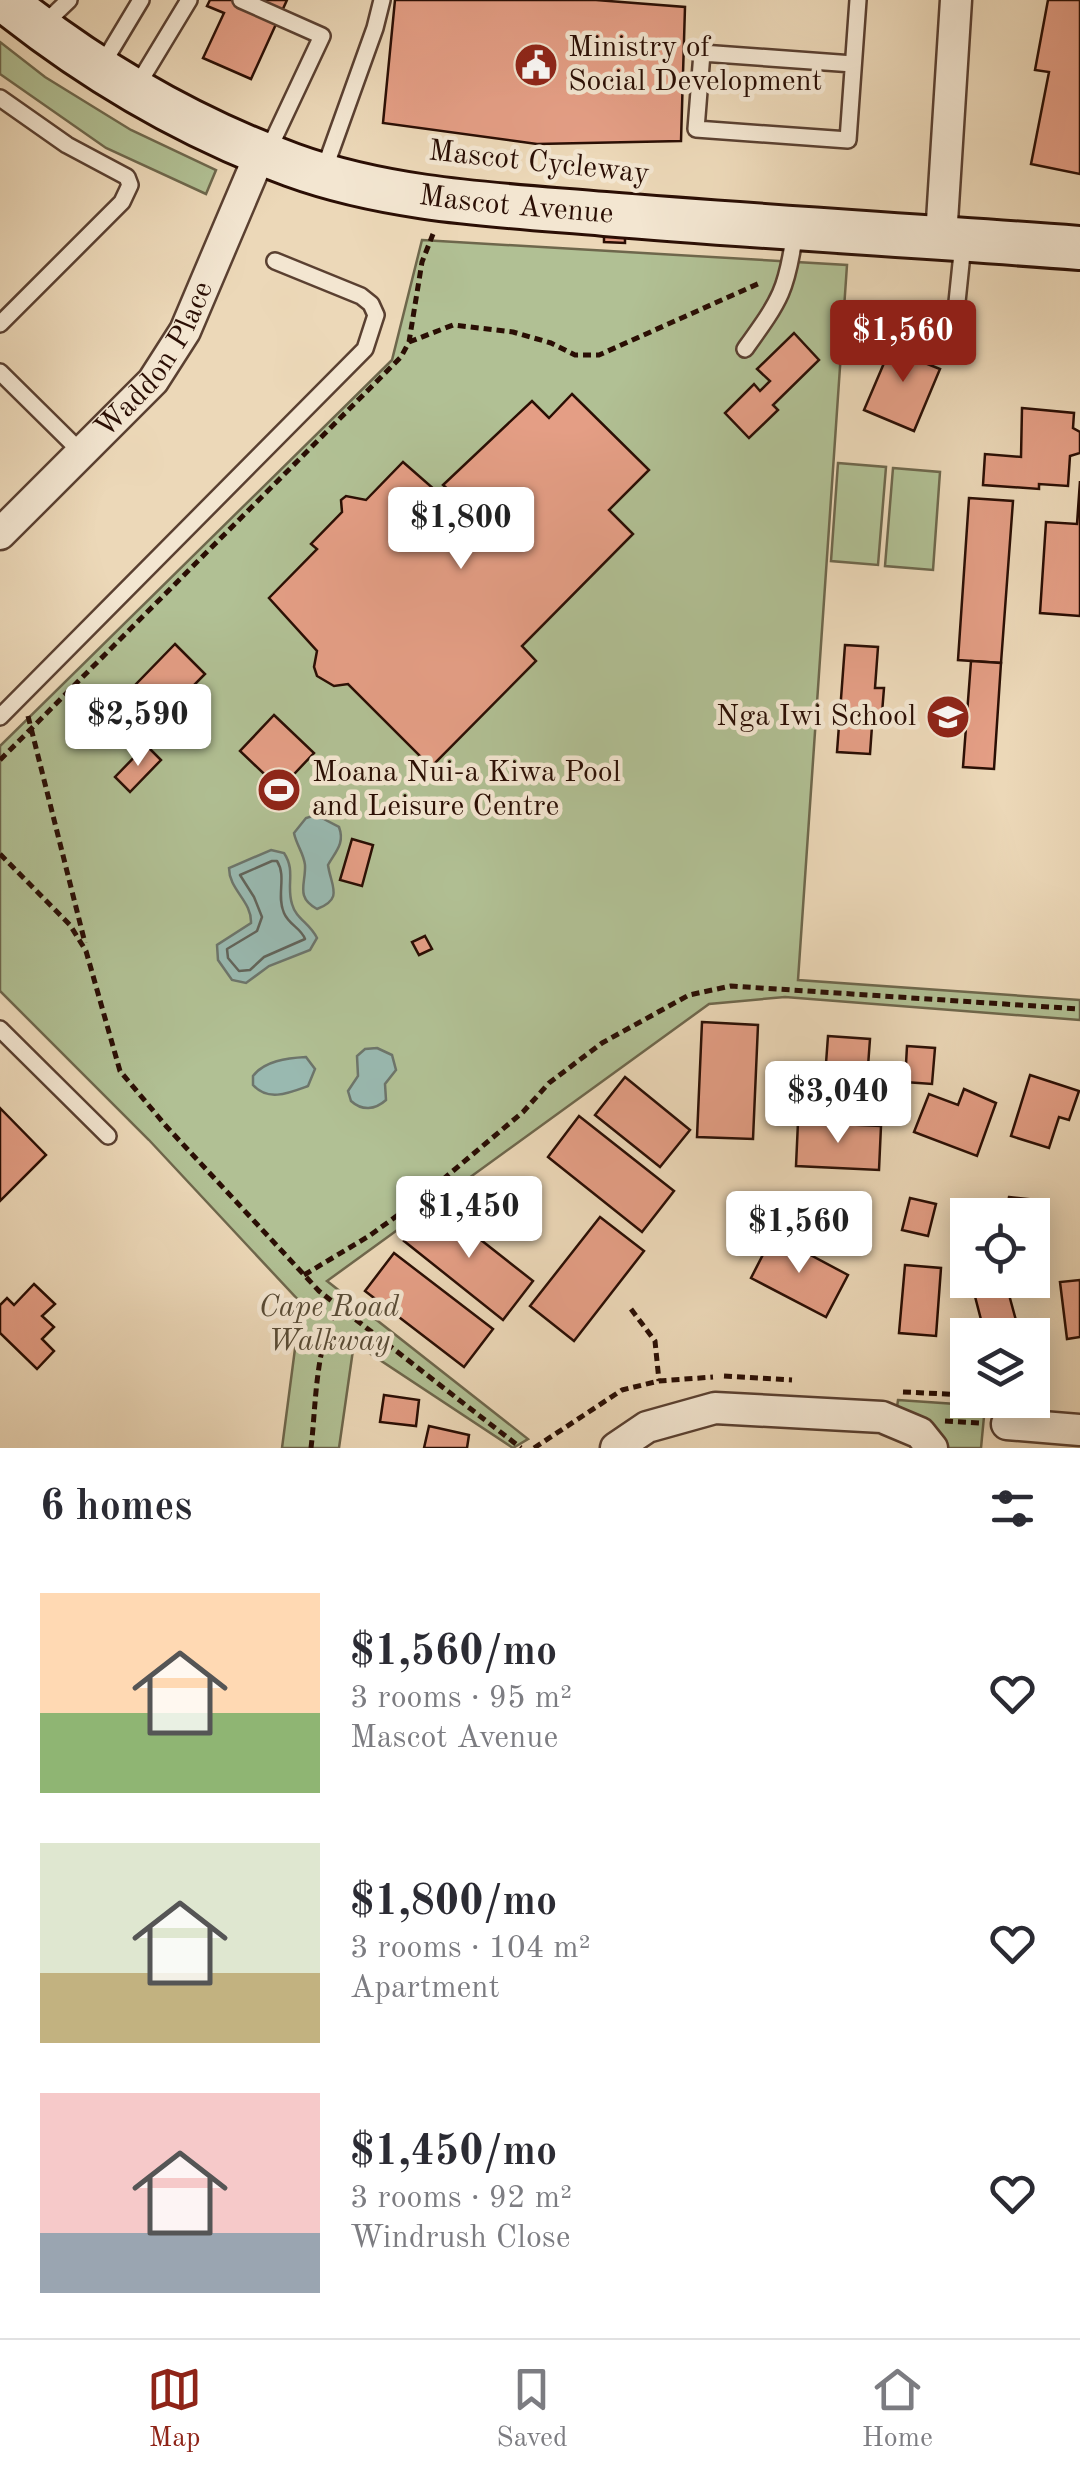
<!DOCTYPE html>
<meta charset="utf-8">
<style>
:root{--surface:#fff;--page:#f7f7f7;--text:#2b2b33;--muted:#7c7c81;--line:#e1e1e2;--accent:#8f2418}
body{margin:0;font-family:"Old Standard TT",serif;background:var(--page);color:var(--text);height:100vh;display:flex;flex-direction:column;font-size:38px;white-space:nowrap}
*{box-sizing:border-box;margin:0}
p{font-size:32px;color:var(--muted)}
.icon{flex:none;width:55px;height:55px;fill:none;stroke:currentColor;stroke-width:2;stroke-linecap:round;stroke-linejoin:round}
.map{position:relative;height:1448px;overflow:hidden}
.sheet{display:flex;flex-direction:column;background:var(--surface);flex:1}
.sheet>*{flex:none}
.controls{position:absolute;left:950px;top:1198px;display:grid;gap:20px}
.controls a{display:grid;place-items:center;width:100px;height:100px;border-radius:0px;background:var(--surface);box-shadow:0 5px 25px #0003;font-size:50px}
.price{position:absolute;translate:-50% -85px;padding:0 22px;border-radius:10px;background:#fff;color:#222;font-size:32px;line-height:65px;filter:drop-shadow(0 2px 5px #0008)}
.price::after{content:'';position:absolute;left:50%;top:60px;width:30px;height:22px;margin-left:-15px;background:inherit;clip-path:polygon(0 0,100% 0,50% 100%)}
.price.current{background:var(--accent);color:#fff}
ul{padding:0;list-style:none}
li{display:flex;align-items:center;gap:30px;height:250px;padding:0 40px}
li span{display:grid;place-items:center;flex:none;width:280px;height:200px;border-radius:0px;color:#555}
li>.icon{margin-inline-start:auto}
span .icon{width:120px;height:120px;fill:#fffc;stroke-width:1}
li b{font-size:42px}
h2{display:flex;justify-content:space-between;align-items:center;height:120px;padding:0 40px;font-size:42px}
.tab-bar{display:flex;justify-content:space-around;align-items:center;height:140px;border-top:2px solid var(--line);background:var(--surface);font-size:28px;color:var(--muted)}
.tab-bar a{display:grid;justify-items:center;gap:5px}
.tab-bar .current{color:var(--accent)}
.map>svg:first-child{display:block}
.green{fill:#b1c094;stroke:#6e674c;stroke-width:2.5}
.water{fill:#99b9b0;stroke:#6d756b;stroke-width:2.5}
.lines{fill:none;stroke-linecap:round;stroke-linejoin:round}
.shore{stroke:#62645a;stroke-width:2.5}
.building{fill:#e49e85;stroke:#2a0e04;stroke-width:2.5}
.lane-casing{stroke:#5a4031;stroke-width:20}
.street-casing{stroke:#5a4031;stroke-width:35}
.secondary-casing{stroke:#2a0e04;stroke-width:48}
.path{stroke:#2a0e04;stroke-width:5;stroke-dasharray:8 5;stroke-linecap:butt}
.lane{stroke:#f3e6d1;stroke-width:15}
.street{stroke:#f3e6d1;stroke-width:30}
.secondary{stroke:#f3e6d1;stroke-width:42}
.labels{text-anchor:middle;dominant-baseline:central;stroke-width:9;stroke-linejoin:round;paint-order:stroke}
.poi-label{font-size:30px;fill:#2a0e04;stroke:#f3e6d1;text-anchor:start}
.street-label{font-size:30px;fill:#2a0e04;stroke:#f3e6d1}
.park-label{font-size:30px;font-style:italic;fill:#594c36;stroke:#f3e6d1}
</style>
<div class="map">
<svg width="1080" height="1448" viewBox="0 0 1080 1448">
<rect width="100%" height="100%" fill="#ecd8b8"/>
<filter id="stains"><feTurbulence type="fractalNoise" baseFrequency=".002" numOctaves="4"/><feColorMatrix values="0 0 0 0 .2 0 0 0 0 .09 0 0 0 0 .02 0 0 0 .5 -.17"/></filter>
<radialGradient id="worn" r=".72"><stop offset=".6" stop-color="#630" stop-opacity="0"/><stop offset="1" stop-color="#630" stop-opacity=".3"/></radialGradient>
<g class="green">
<path d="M0,42L45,77L131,130L216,170L206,194L106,148L0,74Z"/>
<path d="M422,240L847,265L798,980L1080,1000V1020L785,997L709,1004L327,1281L528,1439L513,1448L354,1343L339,1448H282L301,1303L149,1140L0,991V746L392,360Z"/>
<path d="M838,463L886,467L878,565L831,561Z"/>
<path d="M893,468L940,472L933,570L885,566Z"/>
<path d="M898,1400L985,1406L981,1448H943L897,1407Z"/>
</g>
<g class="water">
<path d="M316,815L339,827C345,843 336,851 328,865C331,886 344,899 317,909C295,897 306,884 305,865C304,854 296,844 294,833L306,818Z"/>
<path d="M271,850L284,853C296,871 286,885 292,904C296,919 310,923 317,938L310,950L269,966L246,983L232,980L218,960L217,945L251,923C252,901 229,890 229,868Z"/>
<path d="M377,1048L392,1055L396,1070L385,1084L386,1100C375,1110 362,1111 351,1101L348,1091L358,1076L357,1056L365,1049Z"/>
<path d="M306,1057L315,1069L308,1086C289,1093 268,1102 253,1085V1076C264,1061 287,1058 306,1057Z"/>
</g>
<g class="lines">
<path class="shore" d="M272,861H277C287,877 276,895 284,913C289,925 301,928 305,939L264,957L250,970L239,971L228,958L227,949L257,931L262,917L254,897L240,875Z"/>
</g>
<g class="building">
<path d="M210,0H287L251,79L203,58L224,13L207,6Z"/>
<path d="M395,0H596L685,7L681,141L537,144L383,123Z"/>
<path d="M1048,0H1080V174L1031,164L1049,72L1035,70Z"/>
<path d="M604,234L625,236V243L604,242Z"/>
<path d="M794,333L819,360L773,405L778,410L749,438L725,413L754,384L760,391L770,381L757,369Z"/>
<path d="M896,335L922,346L919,353L928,357L925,363L940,369L914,431L864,410Z"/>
<path d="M572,394L649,470L609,510L633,534L522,646L536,661L431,767L348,684L334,686L317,676L314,667L317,651L269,598L317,549L311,544L342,512L341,500L346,496L366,500L403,462L452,505L458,498L443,485L532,401L549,418Z"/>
<path d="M1022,408L1074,413L1073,428L1080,432V453L1070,456L1068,486L1039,484V489L983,485L985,454L1021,457Z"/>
<path d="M1080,481V616L1040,613L1046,522L1077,524Z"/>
<path d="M969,498L1013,501L1001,663L958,660Z"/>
<path d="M175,644L205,674L137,743L107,714Z"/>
<path d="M845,645L878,647L875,688H884L882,713L873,712L870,754L837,752Z"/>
<path d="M971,661L1001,663L994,769L963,767Z"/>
<path d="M274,715L314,753L280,789L240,751Z"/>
<path d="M146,745L161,760L130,792L115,777Z"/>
<path d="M352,839L373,845L362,886L340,880Z"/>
<path d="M425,936L432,949L419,955L412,942Z"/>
<path d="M702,1022L758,1025L753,1139L697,1137Z"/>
<path d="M828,1036L870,1039L864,1121L822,1118Z"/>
<path d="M907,1046L935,1048L932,1084L905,1082Z"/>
<path d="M1030,1075L1079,1091L1069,1120L1059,1117L1049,1148L1011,1136Z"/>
<path d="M625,1077L690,1130L660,1167L595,1115Z"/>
<path d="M964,1089L996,1103L977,1156L914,1132L929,1094L958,1105Z"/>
<path d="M0,1108L46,1155L0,1201Z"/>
<path d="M579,1116L674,1191L642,1232L548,1157Z"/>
<path d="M798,1122L881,1126L879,1170L796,1166Z"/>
<path d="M1009,1197L1038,1200L1032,1244V1215H1006Z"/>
<path d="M910,1198L936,1204L928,1236L902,1230Z"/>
<path d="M434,1203L533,1281L503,1320L404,1241Z"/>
<path d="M600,1217L644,1251L574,1341L530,1306Z"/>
<path d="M773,1235L848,1275L826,1317L751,1278Z"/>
<path d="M394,1253L493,1329L464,1367L365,1291Z"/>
<path d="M905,1265L941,1268L936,1336L899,1333Z"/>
<path d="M1005,1280L1020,1335H985L971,1281Z"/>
<path d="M1080,1280V1337L1067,1339L1060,1282Z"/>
<path d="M34,1284L55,1304L42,1316L54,1327L42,1339L54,1351L37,1369L0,1333V1305L7,1298L14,1305Z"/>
<path d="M384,1395L419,1400L416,1426L380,1422Z"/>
<path d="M429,1426L469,1435L467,1448H424Z"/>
</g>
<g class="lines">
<defs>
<g id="lane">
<path d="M241,0L322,36L268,151"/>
<path d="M43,25L69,0"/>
<path d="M853,64L702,53L696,129L848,140L858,0"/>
<path d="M102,65L141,0"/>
<path d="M137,86L189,0"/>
<path d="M0,98L67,145L127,177L130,185L122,202L0,324"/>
<path d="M323,173L375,28L382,0"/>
<path d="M745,349C780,300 787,291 795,231"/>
<path d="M938,351L957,302L963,244"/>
<path d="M0,372L82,453"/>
<path d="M0,717L365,349L376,315L371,304L361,296L275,261"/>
<path d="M0,1029L108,1136"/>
</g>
<g id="street">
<path d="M941,237L956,0"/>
<path id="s1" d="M0,534L153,381L185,331L261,152"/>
<path d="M1007,1424L1080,1430"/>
<path d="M616,1448L647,1427L715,1408L882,1417L920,1433L932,1448"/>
</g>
<g id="secondary">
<path id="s2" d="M4,0C90,69 188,127 292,165C391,201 500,205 605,214C763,227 922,236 1080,248"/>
</g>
</defs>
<use href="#lane" class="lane-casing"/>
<use href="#street" class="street-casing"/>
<use href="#secondary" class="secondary-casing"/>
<g class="path">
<path d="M409,342L453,325L513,332L551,343L575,355H599L762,282"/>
<path d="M28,716L85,943"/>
<path d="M0,760L401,357L409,342L422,262L433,234"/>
<path d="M0,854L70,925L86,951L120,1071L166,1126L319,1291L521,1448"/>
<path d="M304,1275L369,1236L416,1202L523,1112L549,1083L602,1043L689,995L731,986L1080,1009"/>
<path d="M631,1309L655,1341L659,1381"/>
<path d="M724,1376L792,1380"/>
<path d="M903,1392L968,1395"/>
<path d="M945,1421L979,1423"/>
<path d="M311,1448C316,1407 315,1343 338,1308"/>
<path d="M534,1448L622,1390L659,1381L713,1377"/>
</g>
<use href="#lane" class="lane"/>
<use href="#street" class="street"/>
<use href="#secondary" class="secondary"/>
</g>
<defs>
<symbol id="civic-disc" viewBox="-11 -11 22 22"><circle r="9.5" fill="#8f2418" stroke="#f3e6d1"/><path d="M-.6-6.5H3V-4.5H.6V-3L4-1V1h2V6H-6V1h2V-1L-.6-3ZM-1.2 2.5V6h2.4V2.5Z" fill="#fff"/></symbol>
<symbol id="school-disc" viewBox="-11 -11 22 22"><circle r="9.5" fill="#8f2418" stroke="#f3e6d1"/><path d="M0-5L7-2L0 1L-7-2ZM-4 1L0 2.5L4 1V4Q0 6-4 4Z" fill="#fff"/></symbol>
<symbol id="stadium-disc" viewBox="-11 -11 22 22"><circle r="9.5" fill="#8f2418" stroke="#f3e6d1"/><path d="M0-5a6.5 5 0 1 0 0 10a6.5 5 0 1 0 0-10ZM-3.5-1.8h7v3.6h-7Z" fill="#fff"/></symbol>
</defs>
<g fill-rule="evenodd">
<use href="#civic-disc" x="511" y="40" width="50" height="50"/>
<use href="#school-disc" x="923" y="692" width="50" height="50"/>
<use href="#stadium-disc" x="254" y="765" width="50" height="50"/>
</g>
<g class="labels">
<g class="poi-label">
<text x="568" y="48">Ministry of<tspan x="568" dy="34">Social Development</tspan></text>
<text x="916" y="717" text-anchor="end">Nga Iwi School</text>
<text x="312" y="773">Moana Nui-a Kiwa Pool<tspan x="312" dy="34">and Leisure Centre</tspan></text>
</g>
<g class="street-label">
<text transform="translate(539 163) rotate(6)">Mascot Cycleway</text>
<text stroke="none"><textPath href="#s2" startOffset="562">Mascot Avenue</textPath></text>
<text stroke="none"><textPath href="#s1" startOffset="235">Waddon Place</textPath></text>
</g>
<g class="park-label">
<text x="329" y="1308">Cape Road<tspan x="329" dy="34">Walkway</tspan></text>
</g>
</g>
<rect width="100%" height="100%" filter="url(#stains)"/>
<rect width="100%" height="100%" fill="url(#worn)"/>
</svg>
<div class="controls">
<a><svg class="icon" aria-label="locate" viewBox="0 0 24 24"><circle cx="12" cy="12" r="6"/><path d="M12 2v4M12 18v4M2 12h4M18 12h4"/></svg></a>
<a><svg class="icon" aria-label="layers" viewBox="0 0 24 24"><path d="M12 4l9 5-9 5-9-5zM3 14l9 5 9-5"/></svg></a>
</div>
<b class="price current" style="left:903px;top:385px">$1,560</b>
<b class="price" style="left:461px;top:572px">$1,800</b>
<b class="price" style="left:138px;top:769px">$2,590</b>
<b class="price" style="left:838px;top:1146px">$3,040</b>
<b class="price" style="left:469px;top:1261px">$1,450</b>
<b class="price" style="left:799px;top:1276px">$1,560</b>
</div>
<section class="sheet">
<h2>6 homes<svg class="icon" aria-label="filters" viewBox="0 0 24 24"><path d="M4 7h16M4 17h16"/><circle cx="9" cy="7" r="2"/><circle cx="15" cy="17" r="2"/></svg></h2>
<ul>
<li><span style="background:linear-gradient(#ffd9b3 60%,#8fb573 0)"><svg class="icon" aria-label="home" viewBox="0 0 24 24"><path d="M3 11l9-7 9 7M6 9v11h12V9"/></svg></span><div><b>$1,560/mo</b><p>3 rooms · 95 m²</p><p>Mascot Avenue</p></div><svg class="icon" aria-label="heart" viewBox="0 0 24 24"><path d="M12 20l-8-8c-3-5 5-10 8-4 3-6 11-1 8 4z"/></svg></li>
<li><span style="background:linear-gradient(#dfe7d0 65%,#c2b280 0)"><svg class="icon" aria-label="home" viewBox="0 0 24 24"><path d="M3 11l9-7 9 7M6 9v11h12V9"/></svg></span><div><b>$1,800/mo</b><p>3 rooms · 104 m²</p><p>Apartment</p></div><svg class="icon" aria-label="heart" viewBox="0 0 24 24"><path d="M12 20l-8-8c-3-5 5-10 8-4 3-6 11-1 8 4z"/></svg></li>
<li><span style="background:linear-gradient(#f6c9c9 70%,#9aa5b1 0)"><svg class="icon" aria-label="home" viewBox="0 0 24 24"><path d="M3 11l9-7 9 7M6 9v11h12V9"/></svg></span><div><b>$1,450/mo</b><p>3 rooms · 92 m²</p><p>Windrush Close</p></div><svg class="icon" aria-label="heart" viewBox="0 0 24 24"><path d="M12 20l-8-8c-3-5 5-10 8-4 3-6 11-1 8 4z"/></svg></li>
</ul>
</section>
<nav class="tab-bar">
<a class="current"><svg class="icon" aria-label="map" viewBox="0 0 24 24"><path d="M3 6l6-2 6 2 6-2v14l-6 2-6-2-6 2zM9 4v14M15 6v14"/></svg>Map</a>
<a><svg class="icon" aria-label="saved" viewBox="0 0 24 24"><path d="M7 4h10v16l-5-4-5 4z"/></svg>Saved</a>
<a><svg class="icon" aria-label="home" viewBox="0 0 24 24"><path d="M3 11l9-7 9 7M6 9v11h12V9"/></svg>Home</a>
</nav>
